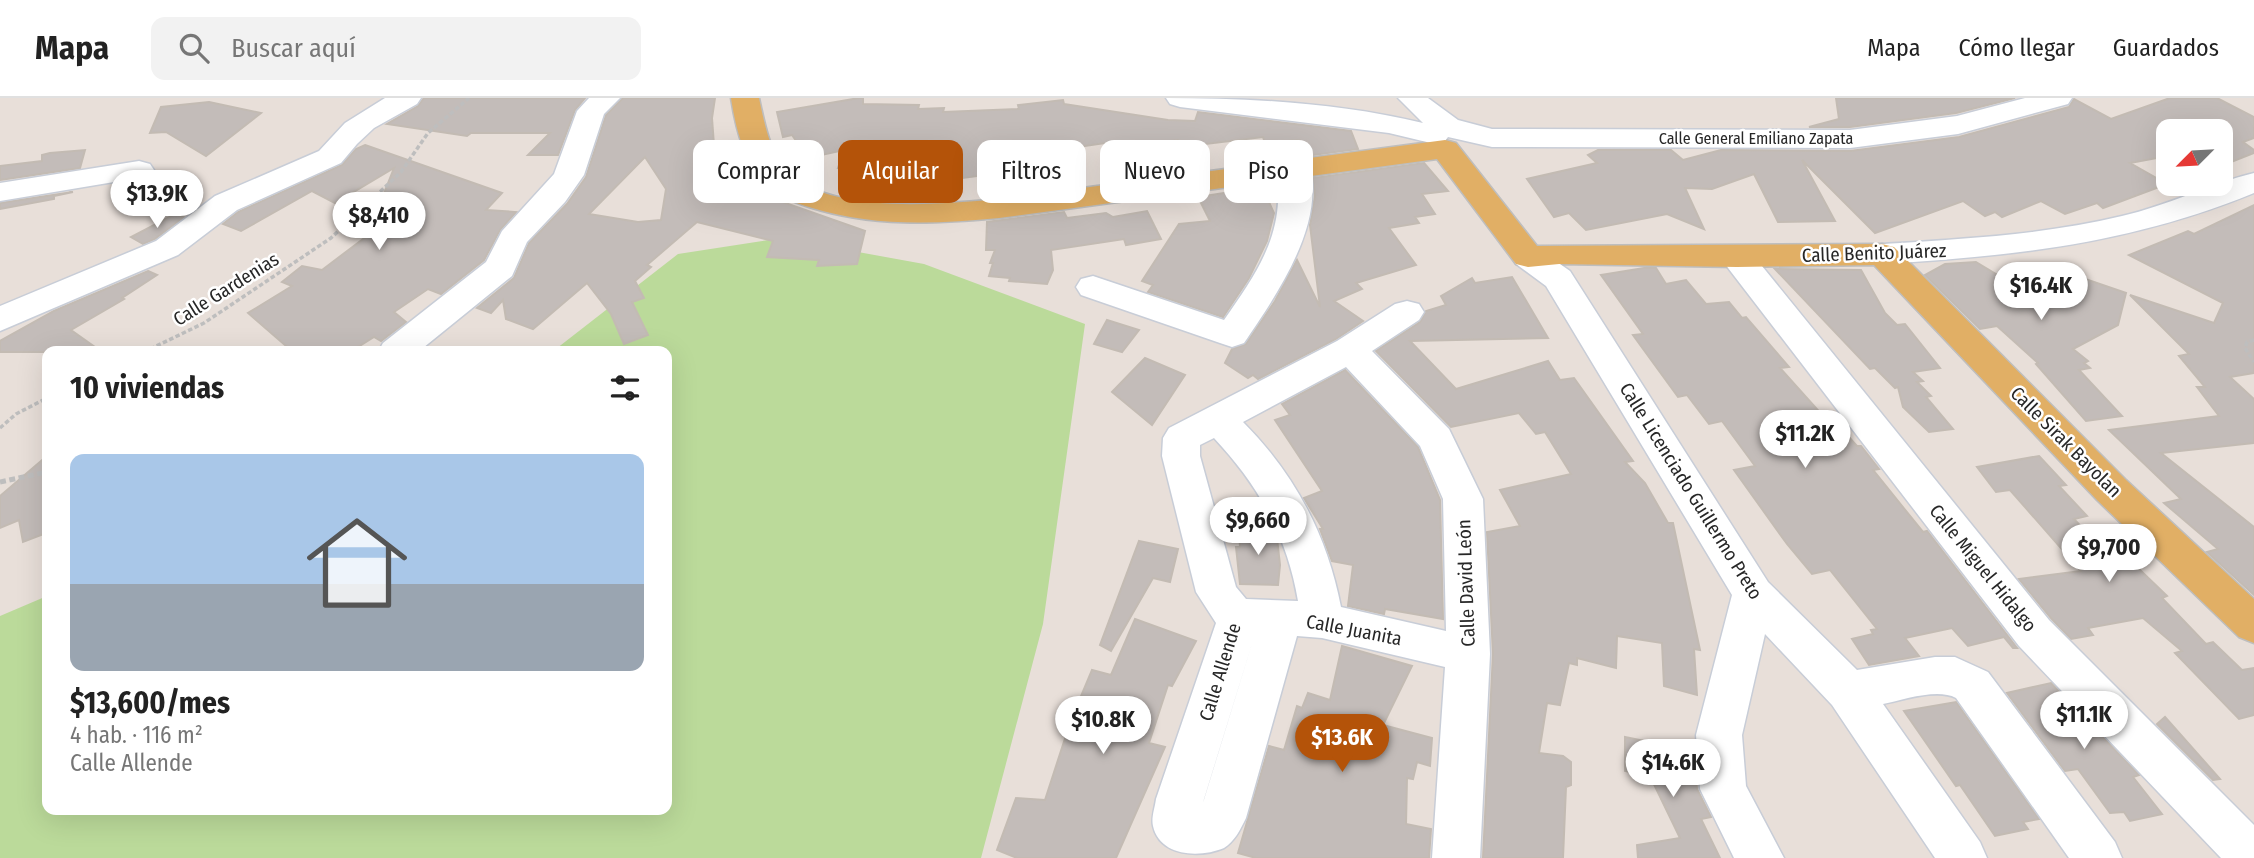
<!DOCTYPE html>
<html lang="es">
<meta charset="utf-8">
<style>
:root{--surface:#fff;--page:#f2f2f2;--text:#222;--muted:#767676;--line:#e0e0e0;--accent:#b45309}
body{margin:0;font-family:"Fira Sans Condensed",sans-serif;background:var(--page);color:var(--text);height:100vh;display:flex;flex-direction:column;font-size:26px;white-space:nowrap}
*{box-sizing:border-box;margin:0}
p{font-size:23px;color:var(--muted)}
.icon{flex:none;width:38px;height:38px;fill:none;stroke:currentColor;stroke-width:2;stroke-linecap:round;stroke-linejoin:round}
.map{position:relative;flex:1;overflow:hidden}
.side{position:absolute;left:42px;top:248px;width:630px;height:469px;display:flex;flex-direction:column;background:var(--surface);border-radius:14px;box-shadow:0 7px 28px #0002}
.side>*{flex:none}
.banner{position:absolute;left:693px;top:42px;width:665px;height:63px;display:flex;gap:14px}
.needle{width:46px;rotate:246deg}
.buttons{position:absolute;left:2156px;top:21px;display:grid;gap:14px}
.buttons a{display:grid;place-items:center;width:77px;height:77px;border-radius:14px;background:var(--surface);box-shadow:0 7px 28px #0002;font-size:35px}
.price{position:absolute;translate:-50% -60px;padding:0 16px;border-radius:24px;background:#fff;color:#222;font-size:23px;line-height:46px;filter:drop-shadow(0 2px 4px #0008)}
.price::after{content:'';position:absolute;left:50%;top:42px;width:21px;height:16px;margin-left:-10px;background:inherit;clip-path:polygon(0 0,100% 0,50% 100%)}
.price.active{background:var(--accent);color:#fff}
ul{padding:0;list-style:none}
li{display:grid;align-content:center;gap:14px;height:371px;padding:0 28px}
li+li{border-top:2px solid var(--line)}
li span{display:grid;place-items:center;height:217px;border-radius:14px;color:#555}
li>.icon{margin-inline-start:auto}
span .icon{width:126px;height:126px;fill:#fffc;stroke-width:1}
li b{font-size:30px}
h2{display:flex;justify-content:space-between;align-items:center;height:84px;padding:0 28px;font-size:30px}
.chip{padding:0 24px;border-radius:14px;background:var(--surface);box-shadow:0 7px 28px #0002;font-size:24px;line-height:63px}
.chip.active{background:var(--accent);color:#fff}
header{display:flex;align-items:center;gap:42px;box-sizing:border-box;height:98px;padding:0 35px;background:var(--surface);border-bottom:2px solid var(--line)}
header strong{font-size:33px}
nav{display:flex;gap:38px;margin-inline-start:auto;font-size:24px}
.search{width:490px;height:63px;background:var(--page);display:flex;align-items:center;gap:18px;box-sizing:border-box;padding:0 24px;border-radius:14px;color:var(--muted);font-size:26px}
.map>svg:first-child{display:block}
.green{fill:#bbda9a}
.building{fill:#c3bcb9;stroke:#c3bbb3;stroke-width:2;fill-rule:evenodd}
.lines{fill:none;stroke-linecap:round;stroke-linejoin:round}
.minor-casing{stroke:#c8cdd7;stroke-width:3}
.major-casing{stroke:#bebebe;stroke-width:3}
.path-far1{stroke:#bebebe;stroke-width:3.5;stroke-dasharray:4.5 2.5;stroke-linecap:butt}
.path{stroke:#bebebe;stroke-width:5;stroke-dasharray:6 3.5;stroke-linecap:butt}
.minor{fill:#fff;fill-rule:evenodd}
.major{fill:#e1af65;fill-rule:evenodd}
.labels{text-anchor:middle;dominant-baseline:central;stroke-width:5;stroke-linejoin:round;paint-order:stroke}
.far-street-label{font-size:16px;fill:#272727;stroke:#fff}
.street-label{font-size:19px;fill:#272727;stroke:#fff}
</style>
<header>
<strong>Mapa</strong>
<div class="search"><svg class="icon" aria-label="search" viewBox="0 0 24 24"><circle cx="10" cy="10" r="6"/><path d="M15 15l6 6"/></svg>Buscar aquí</div>
<nav><a>Mapa</a><a>Cómo llegar</a><a>Guardados</a></nav>
</header>
<div class="map">
<svg width="2254" height="760" viewBox="0 0 2254 760">
<rect width="100%" height="100%" fill="#e8dfd9"/>
<path class="green" d="M781,140L924,166L1085,226L1043,526L981,760H0V518L47,498V712H667V254H552L678,156Z"/>
<g class="building">
<path d="M424,0H585L575,12L558,57H528L550,35H471L467,38L387,26L418,8Z"/>
<path d="M623,0H715L712,20L715,61L729,76H705L740,89L752,102L763,97L865,133L857,166L817,168L819,162L767,159L773,143L697,124L647,167L651,169L635,183L644,200L632,204L648,237L624,246L611,216L587,185L533,231L506,221L503,202L491,215L477,210L514,180L529,145L567,106L586,79L606,17ZM645,59L666,91L661,122L638,124L589,116Z"/>
<path d="M859,0H863V6L919,7L918,11L944,10L943,14L1019,11L1018,7L1063,2L1064,6L1168,22L1195,23L1198,14L1351,33L1358,51L1306,58L1300,42L1265,45L1263,39L1181,49L1178,42L1122,51L1119,43L1043,54L1044,59L1036,60L1041,74L993,80L992,76L963,80L962,74L940,78V73L838,70L844,52L808,60L792,37L783,39L777,14Z"/>
<path d="M1836,0H2015L1956,15L1850,29H1809L1839,21Z"/>
<path d="M2170,0H2217L2254,19V40L2243,44L2254,52V55L2221,68V33H2168V58L2130,65L2167,86L2103,110L2097,105L2065,116L2041,103L2002,119L1995,114L1985,118L1963,103L1875,135L1802,62L1835,123L1778,124L1754,76L1712,91L1685,90L1704,131L1667,116L1586,132L1569,115L1554,119L1527,81L1597,65L1588,57L1598,52H1671L1683,62L1721,52L1850,53L1959,39L2069,9L2074,1L2111,21Z"/>
<path d="M209,4L261,15L206,58L166,34L150,35L161,9Z"/>
<path d="M365,47L502,95L486,112L516,114L500,132L484,162L441,196L428,191L394,214L406,224L381,243L374,239L350,254H293L248,215L292,188L282,184L302,168L322,172L367,138L394,70L335,105L312,93L241,133L223,126L238,114L342,67L356,51Z"/>
<path d="M85,52L80,70L0,82V68L42,63V57L50,55Z"/>
<path d="M1424,65L1448,93L1422,96L1435,116L1415,119L1419,125L1389,130L1416,167L1356,185L1362,191L1334,203L1363,223L1336,241L1258,281L1253,277L1248,280L1225,265L1232,251L1246,246L1275,203L1297,162L1320,209L1310,127L1315,98L1313,80Z"/>
<path d="M1262,89L1274,115L1267,143L1249,180L1223,219L1148,194L1153,187L1142,183L1179,126L1210,123L1198,99Z"/>
<path d="M73,94L54,98V101L0,111V105Z"/>
<path d="M2254,107V275L2230,279L2254,301V345L2161,355L2254,429V497L2207,454L2218,451L2164,405L2181,401L2109,332L2219,318L2197,289H2205L2179,258L2189,256L2130,197L2214,225L2223,205L2129,157L2188,133L2194,136Z"/>
<path d="M1147,113L1161,141L1126,147L1124,141L1051,152L1053,172L1047,186L1009,183L1010,180L989,178L993,165H990L995,152H986L987,124L1064,114L1067,120L1106,115L1113,119Z"/>
<path d="M175,116L184,119L155,141L143,146L131,139Z"/>
<path d="M1976,164L2016,188L2031,170L2058,184L2062,173L2126,195L2118,227L2073,251L2088,263L2084,265L2090,270L2079,272L2122,318L2086,323L2036,266L2038,265L1997,228L1980,231L1925,177L1945,166Z"/>
<path d="M1644,170H1656L1666,186L1686,182L1706,206L1729,204L1742,220L1746,219L1789,269L1780,270L1832,328L1838,327L1857,348H1861L1879,371L1873,372L1923,434L1927,433L2017,550H2013L2004,539L1968,548L1952,530L1905,540L1919,558L1869,567L1852,541L1873,536L1871,532L1877,531L1830,472L1812,476L1787,446L1734,372L1755,368L1722,323L1709,326L1687,297L1678,299L1633,237L1643,236L1601,177Z"/>
<path d="M1775,171L1861,172L1885,215L1897,227L1905,226L1940,270L1913,274L1923,283L1917,284L1931,298L1926,299L1953,331L1929,334L1903,309L1898,289L1895,290L1875,270L1870,271Z"/>
<path d="M148,173L157,177L122,200L124,201L71,232L102,254H0V243L54,213Z"/>
<path d="M1512,179L1548,240L1410,243L1456,291L1548,263L1560,282L1574,280L1633,363L1625,364L1645,385L1668,425H1673L1700,552L1694,551L1697,597L1664,588L1662,545L1617,538L1616,570L1577,560V567L1569,565L1560,607L1547,605L1539,655L1563,658L1571,664V687L1566,689L1563,760H1483L1493,556L1487,434L1520,428L1500,392L1571,376L1545,334L1536,336L1519,315L1451,329L1376,253L1420,224L1426,213L1446,207L1441,198L1472,180L1475,185Z"/>
<path d="M1107,222L1139,232L1122,254L1094,246Z"/>
<path d="M1145,260L1185,277L1152,327L1112,294Z"/>
<path d="M1345,272L1418,349L1440,402L1443,521L1385,511L1384,516L1348,508L1353,467L1332,463L1320,431H1323L1304,400L1322,393L1275,322L1290,317L1282,306Z"/>
<path d="M47,358V417L43,419L46,435L23,444L19,422L0,430V398Z"/>
<path d="M2039,358L2066,387L2059,388L2087,418L2074,421L2121,471L2136,468L2167,498L2162,500L2206,546L2213,544L2242,572L2254,570V617L2239,621L2175,555L2182,553L2143,520L2088,530L2093,537L2071,541L2051,520L2019,481L2081,473L2010,392L1996,394L1977,369Z"/>
<path d="M1239,431H1273L1277,440L1280,467L1278,487L1240,486L1236,449H1240Z"/>
<path d="M1139,443L1178,451L1170,484L1153,480L1111,553L1100,547Z"/>
<path d="M1135,521L1196,543L1172,588L1168,587L1149,645L1165,649L1116,760H1017L997,752L1016,700L1045,702L1071,622L1092,572L1111,577Z"/>
<path d="M1342,548L1412,568L1383,627L1432,640L1430,668L1417,664L1413,681L1407,680L1406,726L1431,731L1429,760H1256L1238,755L1269,648L1284,652L1297,608L1302,610L1308,595L1330,602Z"/>
<path d="M2051,585L2139,677L2133,679L2162,716L2130,723L2124,714L2110,715L2078,671L2065,673L2007,595Z"/>
<path d="M1956,604L2039,721L2023,724L2028,731L1995,738L1960,687L1956,688L1904,613Z"/>
<path d="M2165,619L2220,681L2213,682L2157,626Z"/>
<path d="M1625,639L1694,653L1697,691L1711,719L1701,721L1720,760H1638L1637,747L1680,740L1650,678L1625,673Z"/>
</g>
<g class="lines">
<defs>
<g id="minor">
<path d="M385,0H421L417,6L374,30L357,46L341,65L237,112L178,157L0,233V208L156,143L215,98L319,53L345,25Z"/>
<path d="M589,0H620L604,16L584,77L565,104L527,144L512,178L418,254H378L383,245L486,164L502,133L554,76L577,13Z"/>
<path d="M1166,0C1252,0 1339,5 1423,25L1398,0H1428L1458,22L1492,31L1850,32L1957,18L2025,0H2072L2068,6L1958,36L1850,50L1492,49L1448,39L1445,43L1435,46L1389,35L1180,9L1170,6Z"/>
<path d="M1288,45L1299,48C1340,108 1277,196 1244,245L1232,249L1220,245L1081,197L1076,189L1081,181L1093,178L1224,222C1264,165 1290,126 1273,54L1277,48Z"/>
<path d="M139,63L150,66L154,72L150,78L0,103V85Z"/>
<path d="M2254,75V95C2129,146 2015,158 1882,166L1870,163L1866,156L1870,149L1882,146C1962,141 2043,137 2122,118C2167,108 2209,86 2254,75Z"/>
<path d="M1528,149L1540,152L1570,173L1768,484L1857,572L1935,559H1955L1988,574L2115,744L2122,760H2069L1956,600C1937,590 1904,602 1883,606L1980,744L1987,760H1935L1832,607L1765,536L1742,637L1746,688L1784,760H1734L1700,691L1696,637L1732,497L1546,188L1516,166L1512,159L1516,152Z"/>
<path d="M1737,149L1749,152L2049,522L2254,727V760H2221L2019,548L1725,166L1721,159L1725,152Z"/>
<path d="M1407,203L1419,206L1424,214L1419,222L1372,253L1449,331L1483,401L1490,556L1480,760H1432L1445,569L1322,540L1297,538L1246,720C1240,732 1235,743 1224,750C1200,760 1160,759 1153,728C1151,720 1155,709 1156,701L1216,525L1196,494L1162,358L1163,340L1169,330L1337,243L1395,206ZM1346,269L1420,348L1443,401L1446,533L1341,509C1327,437 1295,376 1243,324ZM1214,340C1259,388 1287,438 1298,503L1246,501L1236,489L1200,358V347ZM1255,536L1203,705L1204,701Z"/>
</g>
<path id="major" d="M731,0H759C764,23 769,52 785,71C826,118 943,106 999,101L1445,42L1456,45L1537,148L1882,146L1894,149L2125,381L2254,501V545L2239,539L2097,402L1874,167L1737,169L1559,166L1528,169L1516,166L1437,61L999,120C934,126 872,129 809,109C796,105 781,100 771,91C745,69 736,32 731,0Z"/>
</defs>
<use href="#minor" class="minor-casing"/>
<use href="#major" class="major-casing"/>
<g class="path-far1">
<path d="M2254,242L2247,244L2245,250L2254,264"/>
<path d="M144,254L204,225L331,140L401,74L428,35L469,0"/>
<path d="M0,330L16,316L47,300"/>
</g>
<path class="path" d="M0,384L47,374"/>
<use href="#minor" class="minor"/>
<use href="#major" class="major"/>
</g>
<g class="labels">
<g class="far-street-label">
<text x="1756" y="40">Calle General Emiliano Zapata</text>
</g>
<g class="street-label">
<text transform="translate(1874 155) rotate(-2)">Calle Benito Juárez</text>
<text transform="translate(226 191) rotate(-32)">Calle Gardenias</text>
<text transform="translate(2066 344) rotate(45)">Calle Sirak Bayolan</text>
<text transform="translate(1691 393) rotate(58)">Calle Licenciado Guillermo Preto</text>
<text transform="translate(1983 470) rotate(51)">Calle Miguel Hidalgo</text>
<text transform="translate(1466 485) rotate(-92)">Calle David León</text>
<text transform="translate(1354 532) rotate(11)">Calle Juanita</text>
<text transform="translate(1220 574) rotate(-73)">Calle Allende</text>
</g>
</g>
</svg>
<div class="buttons">
<a><svg class="needle" viewBox="-14 -14 28 28"><path d="M0-13l5 13h-10z" fill="#e53935"/><path d="M0 13l5-13h-10z" fill="#767676"/></svg></a>
</div>
<b class="price" style="left:157px;top:132px">$13.9K</b>
<b class="price" style="left:379px;top:154px">$8,410</b>
<b class="price" style="left:2041px;top:224px">$16.4K</b>
<b class="price" style="left:1805px;top:372px">$11.2K</b>
<b class="price" style="left:1258px;top:459px">$9,660</b>
<b class="price" style="left:2109px;top:486px">$9,700</b>
<b class="price" style="left:2084px;top:653px">$11.1K</b>
<b class="price" style="left:1103px;top:658px">$10.8K</b>
<b class="price active" style="left:1342px;top:676px">$13.6K</b>
<b class="price" style="left:1673px;top:701px">$14.6K</b>
<div class="banner">
<a class="chip">Comprar</a>
<a class="chip active">Alquilar</a>
<a class="chip">Filtros</a>
<a class="chip">Nuevo</a>
<a class="chip">Piso</a>
</div>
<section class="side">
<h2>10 viviendas<svg class="icon" aria-label="filters" viewBox="0 0 24 24"><path d="M4 7h16M4 17h16"/><circle cx="9" cy="7" r="2"/><circle cx="15" cy="17" r="2"/></svg></h2>
<ul>
<li><span style="background:linear-gradient(#a9c7e8 60%,#9aa5b1 0)"><svg class="icon" aria-label="home" viewBox="0 0 24 24"><path d="M3 11l9-7 9 7M6 9v11h12V9"/></svg></span><div><b>$13,600/mes</b><p>4 hab. · 116 m²</p><p>Calle Allende</p></div></li>
</ul>
</section>
</div>
